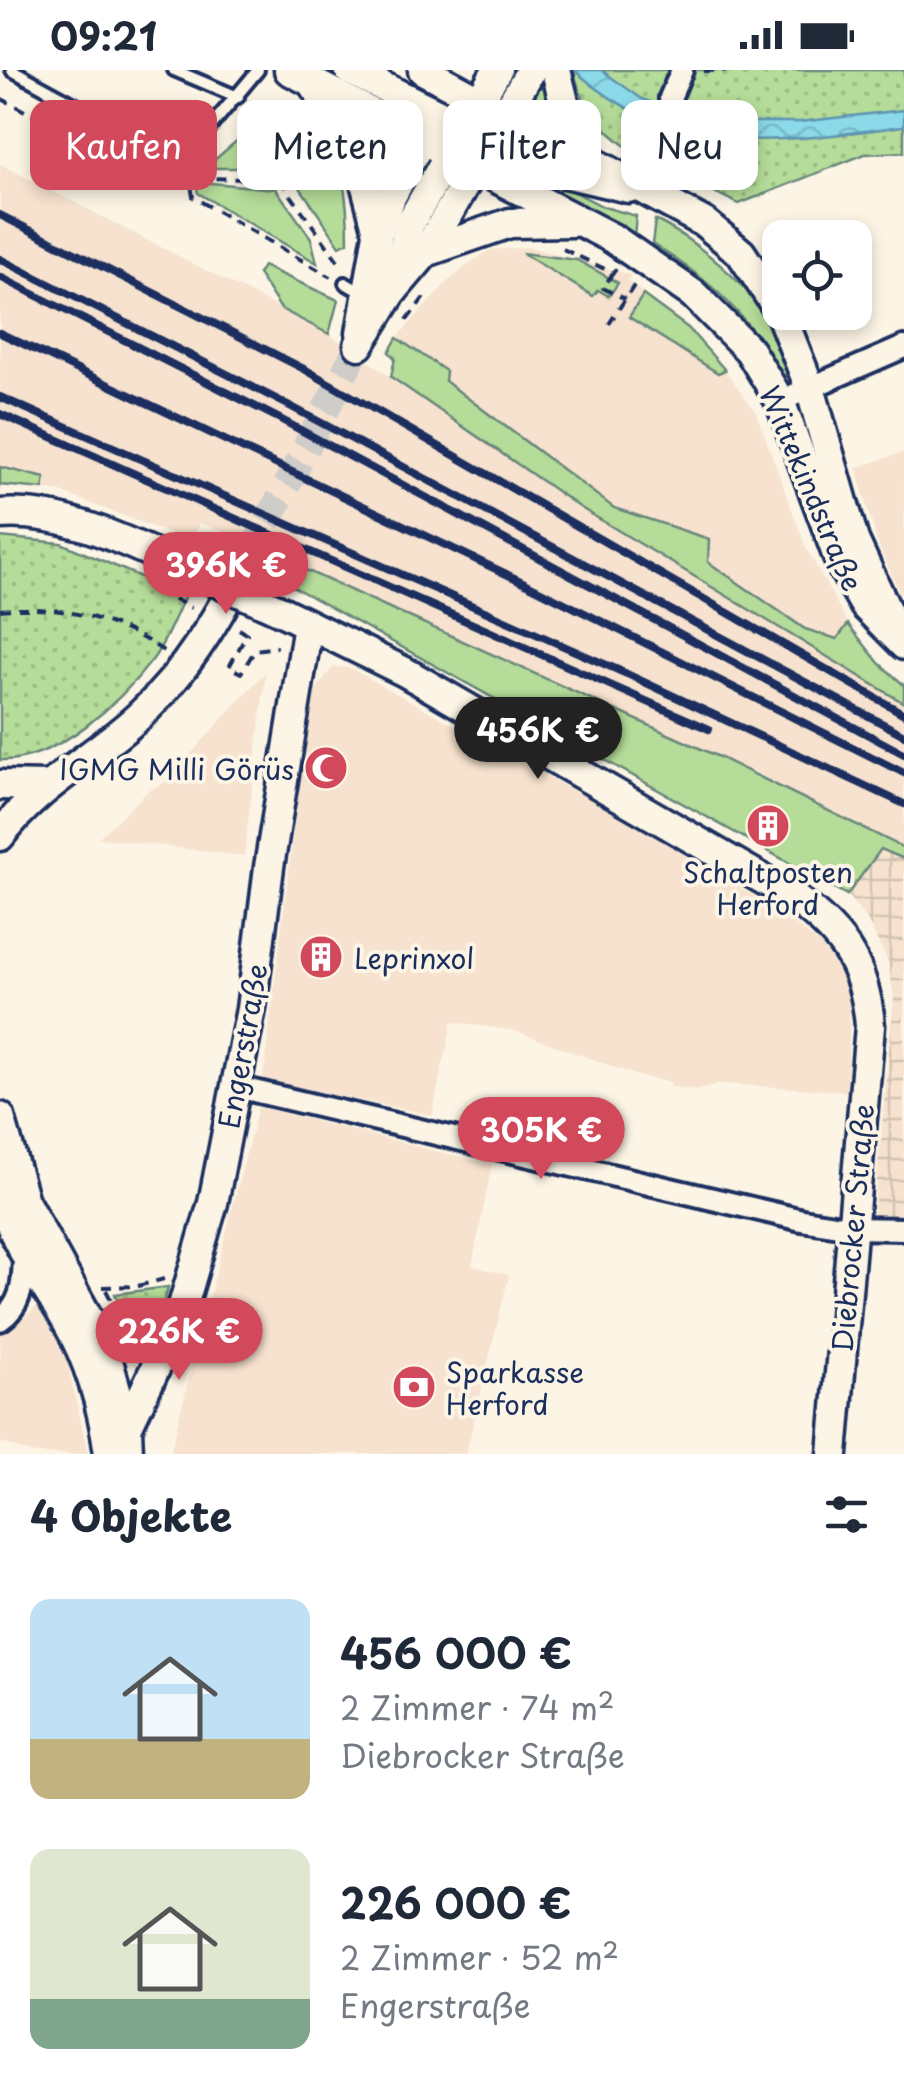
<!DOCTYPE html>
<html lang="de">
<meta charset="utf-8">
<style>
:root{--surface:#fff;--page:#f6f6f7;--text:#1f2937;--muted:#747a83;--accent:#d1495b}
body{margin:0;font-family:"Playpen Sans",sans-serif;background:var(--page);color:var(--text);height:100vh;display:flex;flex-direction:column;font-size:38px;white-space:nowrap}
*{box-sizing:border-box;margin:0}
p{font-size:32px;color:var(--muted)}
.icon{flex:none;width:55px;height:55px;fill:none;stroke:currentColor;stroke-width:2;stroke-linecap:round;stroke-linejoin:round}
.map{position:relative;height:1384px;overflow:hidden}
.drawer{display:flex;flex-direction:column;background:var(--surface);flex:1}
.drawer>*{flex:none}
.hud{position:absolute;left:30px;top:30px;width:845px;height:90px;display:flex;gap:20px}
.tools{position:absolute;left:762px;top:150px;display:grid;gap:20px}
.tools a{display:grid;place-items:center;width:110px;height:110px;border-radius:20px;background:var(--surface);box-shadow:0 5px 15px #0003;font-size:50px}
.price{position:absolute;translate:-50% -85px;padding:0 22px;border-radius:35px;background:var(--accent);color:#fff;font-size:32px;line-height:65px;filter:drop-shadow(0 2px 5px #0008)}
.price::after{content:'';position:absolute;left:50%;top:60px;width:30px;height:22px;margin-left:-15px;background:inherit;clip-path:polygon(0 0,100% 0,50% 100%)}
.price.selected{background:#222;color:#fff}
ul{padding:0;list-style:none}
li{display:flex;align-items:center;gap:30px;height:250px;padding:0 30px}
li span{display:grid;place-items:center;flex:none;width:280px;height:200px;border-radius:20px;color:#555}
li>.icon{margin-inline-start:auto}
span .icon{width:120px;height:120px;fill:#fffc;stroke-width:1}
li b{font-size:42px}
h2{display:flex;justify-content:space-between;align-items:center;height:120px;padding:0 30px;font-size:42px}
.chip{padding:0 35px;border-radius:20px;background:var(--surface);box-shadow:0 5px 15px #0003;font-size:35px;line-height:90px}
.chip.selected{background:var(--accent);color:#fff}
.status{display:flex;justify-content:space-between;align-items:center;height:70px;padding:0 50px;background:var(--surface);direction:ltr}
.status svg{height:28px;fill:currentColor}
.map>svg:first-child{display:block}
.built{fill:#f6e2ce}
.industrial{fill:url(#industrial-grid)}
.grass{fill:#b5dc98;stroke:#68867b;stroke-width:2.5}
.park{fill:url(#park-dots);stroke:#68867b;stroke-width:2.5}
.water{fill:url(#water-waves);stroke:#5e95b1;stroke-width:2.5}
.pier{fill:#fcf5e5}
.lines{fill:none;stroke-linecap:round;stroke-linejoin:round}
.secondary-tunnel{stroke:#cfcdca;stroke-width:28;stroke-dasharray:28 14;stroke-linecap:butt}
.lane-casing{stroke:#1b2f5e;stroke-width:18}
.street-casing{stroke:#1b2f5e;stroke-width:28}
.secondary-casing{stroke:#1b2f5e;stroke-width:35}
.path{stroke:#1b2f5e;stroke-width:4;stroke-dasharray:10 8;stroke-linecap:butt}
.lane{stroke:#fcf5e5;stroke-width:10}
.street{stroke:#fcf5e5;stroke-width:20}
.secondary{stroke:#fcf5e5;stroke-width:28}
.rail{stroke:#1b2f5e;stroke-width:8}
.secondary-bridge-casing{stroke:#1b2f5e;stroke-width:35;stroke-linecap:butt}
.path-bridge{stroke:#1b2f5e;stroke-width:4;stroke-dasharray:10 8;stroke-linecap:butt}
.secondary-bridge{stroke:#fcf5e5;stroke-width:28}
.labels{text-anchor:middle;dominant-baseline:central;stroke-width:8;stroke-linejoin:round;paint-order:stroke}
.street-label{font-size:28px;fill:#1b2f5e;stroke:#fcf5e5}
.poi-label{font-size:28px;fill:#1b2f5e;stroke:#fcf5e5;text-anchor:start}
</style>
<div class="status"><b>09:21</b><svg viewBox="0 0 49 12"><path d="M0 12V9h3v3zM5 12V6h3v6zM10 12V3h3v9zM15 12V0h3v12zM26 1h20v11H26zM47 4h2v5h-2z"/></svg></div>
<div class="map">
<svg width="904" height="1384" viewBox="0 0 904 1384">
<defs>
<pattern id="industrial-grid" width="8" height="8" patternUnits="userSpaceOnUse" patternTransform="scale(2.5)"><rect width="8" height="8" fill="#f6e2ce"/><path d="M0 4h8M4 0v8" fill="none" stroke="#d2c2b3"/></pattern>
<pattern id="park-dots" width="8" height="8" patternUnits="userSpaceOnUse" patternTransform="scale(2.5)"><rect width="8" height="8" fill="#b5dc98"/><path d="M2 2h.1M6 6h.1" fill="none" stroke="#9bbd85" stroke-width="1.8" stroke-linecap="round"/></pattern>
<pattern id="water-waves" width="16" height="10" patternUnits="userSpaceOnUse" patternTransform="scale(2.5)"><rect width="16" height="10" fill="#8bd9e9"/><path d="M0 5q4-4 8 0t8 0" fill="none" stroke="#77bbca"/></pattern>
</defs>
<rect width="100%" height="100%" fill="#fcf5e5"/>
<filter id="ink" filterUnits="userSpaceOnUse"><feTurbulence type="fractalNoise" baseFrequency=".01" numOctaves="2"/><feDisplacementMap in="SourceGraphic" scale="20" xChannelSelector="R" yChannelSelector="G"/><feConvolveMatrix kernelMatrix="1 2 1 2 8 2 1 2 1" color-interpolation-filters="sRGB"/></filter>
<g filter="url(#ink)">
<g class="built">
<path d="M0,94L329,264L581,438L904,633V778L719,687L224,462L199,453L192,472L58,421L0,416Z"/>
<path d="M529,177L631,205L627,211L688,258L713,284L756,342L806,478L848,554L837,569L805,559L707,492L708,469L614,438L445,311L446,301L397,268L446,213L473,191L490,180Z"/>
<path d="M904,382V531L879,477L856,398Z"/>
<path d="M333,597L350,598L600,735L774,838L820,874L841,903L850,932L847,1021L721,1014L698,1020L670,1017V1012L638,1006L516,961L452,952L432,1045L263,1010L310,627Z"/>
<path d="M266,601L244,786L98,768L149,720L188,702L191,684Z"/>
<path d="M258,1037L492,1095L472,1196L509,1205L466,1384H170Z"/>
<path d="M38,1236L67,1290L88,1384H34L0,1372V1266Z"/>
</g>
<path class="industrial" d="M881,778L904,789V1149L873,1150L894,927L888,891L867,850L847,825Z"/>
<g class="grass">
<path d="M538,14L546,17L560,56L526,39Z"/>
<path d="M292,37L306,46L278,98H205L275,38Z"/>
<path d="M349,46L397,72L399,78L390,95L367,93Z"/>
<path d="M320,57C344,92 348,130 348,172L340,176L295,110V99Z"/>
<path d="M522,95L604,137L636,146L634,167L518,105L512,96Z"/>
<path d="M201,112L276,119L311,168L317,193L198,123L196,114Z"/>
<path d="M655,150C702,172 793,248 786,306L781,305C750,246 708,208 652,174Z"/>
<path d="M522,183L577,190L618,213L609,226L598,220L593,226Z"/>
<path d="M263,196L338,230L329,264L281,239L258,204Z"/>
<path d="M643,225L688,258L725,300L718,303L629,247Z"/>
<path d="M397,268L446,301L445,311L614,438L709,469L708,492L805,559L837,569L848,554L879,593L904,615V633L581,438L391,307L395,288L389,282Z"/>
<path d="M0,397L45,408L43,419L0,415Z"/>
<path d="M290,493L719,687L904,778V789L881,779L847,825L283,511Z"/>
</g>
<g class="park">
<path d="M574,0H904V82L865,84L739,134C678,103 587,78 574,0Z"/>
<path d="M0,467L61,473L185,526C175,546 167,570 153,589C120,632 57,692 0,690Z"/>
<path d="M168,1217L159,1254L146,1284L115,1224Z"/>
</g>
<path class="water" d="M574,0H601L642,29L705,52H799L904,40V56C776,72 678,92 574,0Z"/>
<path class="pier" d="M658,29L683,39L675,64L650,56Z"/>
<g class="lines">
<path class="secondary-tunnel" d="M248,490L359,275"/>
<defs>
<g id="lane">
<path d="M12,0L142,71L161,76L207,61L258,0"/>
<path d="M174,0L238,27"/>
<path d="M345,213L366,225"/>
</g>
<g id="street">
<path d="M670,28L682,0"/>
<path d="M780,331L904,277"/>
<path d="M237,1017L802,1150L853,1158L904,1159"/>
<path d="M0,1250C22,1235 23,1214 24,1189"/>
</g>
<g id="secondary">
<path d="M289,0L612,168L693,224L749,280L780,331L841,495L865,536L904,575"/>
<path d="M349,0L552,100L628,118"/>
<path d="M423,0L705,153L741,183L780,242"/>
<path d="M556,0L564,32L590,89"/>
<path d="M311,11L357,82L378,162"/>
<path d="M426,182L510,153L572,152"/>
<path d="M393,221L409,155L497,0"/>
<path d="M780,242L810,318L854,470L889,546"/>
<path d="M361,263L378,163L391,127L432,50"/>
<path d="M359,275L392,222L426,182L531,0"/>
<path d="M0,444C69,439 136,477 197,503"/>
<path d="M277,539L405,602L785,822C838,857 865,891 870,956L833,1384"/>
<path d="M0,715L49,716"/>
<path d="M0,766C36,716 94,688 139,646C187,602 218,547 248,490"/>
<path d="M0,1047L24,1131L104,1277L127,1358"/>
<path d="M0,1109C8,1171 36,1199 66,1250C89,1290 103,1338 109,1384"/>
<path d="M128,1384L127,1358L180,1246L213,1133L251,939L269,797L308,555"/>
</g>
</defs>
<use href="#lane" class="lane-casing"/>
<use href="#street" class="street-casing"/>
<use href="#secondary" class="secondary-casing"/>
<g class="path">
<path d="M704,1L780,0"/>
<path d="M0,28L138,100L166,107L280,110"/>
<path d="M186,83L193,127L331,207"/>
<path d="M655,84L683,100"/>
<path d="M652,95L665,46"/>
<path d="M280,110L341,195"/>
<path d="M280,110L311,58"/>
<path d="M563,179L613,203L616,199"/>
<path d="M613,203L603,218L625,229"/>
<path d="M407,250L428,222"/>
<path d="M609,254L635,214"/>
<path d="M149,509L147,514L191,538"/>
<path d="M0,540C61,535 114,547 165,582"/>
<path d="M239,559L247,564L229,597L241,603L255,580L277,577"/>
<path d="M102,1217L138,1216L164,1209"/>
<path d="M106,1220L136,1278"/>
</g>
<use href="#lane" class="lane"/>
<use href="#street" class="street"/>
<use href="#secondary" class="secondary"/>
<g class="rail">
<path d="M0,145L306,300L904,644"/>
<path d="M0,189L288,335L904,665"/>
<path d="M0,207L280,349L904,684"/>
<path d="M0,263L523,512L904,703"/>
<path d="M0,327L627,604L904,734"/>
<path d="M0,344L709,659"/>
</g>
<defs>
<path id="secondary-bridge" d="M197,503L277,539"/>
</defs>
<use href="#secondary-bridge" class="secondary-bridge-casing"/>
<path class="path-bridge" d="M683,100C700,111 714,123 730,103L728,85L718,77L700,80L693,90L697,107"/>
<use href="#secondary-bridge" class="secondary-bridge"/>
</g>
</g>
<defs>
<symbol id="mosque-disc" viewBox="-11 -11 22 22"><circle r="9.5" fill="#d1495b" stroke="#fcf5e5"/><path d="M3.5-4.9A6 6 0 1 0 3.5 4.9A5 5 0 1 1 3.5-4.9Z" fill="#fff"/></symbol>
<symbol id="building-disc" viewBox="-11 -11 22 22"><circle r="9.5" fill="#d1495b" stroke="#fcf5e5"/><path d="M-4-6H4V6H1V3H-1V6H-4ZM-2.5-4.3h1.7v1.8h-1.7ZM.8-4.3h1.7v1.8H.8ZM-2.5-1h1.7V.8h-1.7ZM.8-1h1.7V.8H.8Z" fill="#fff"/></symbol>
<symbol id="bank-disc" viewBox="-11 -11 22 22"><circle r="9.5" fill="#d1495b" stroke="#fcf5e5"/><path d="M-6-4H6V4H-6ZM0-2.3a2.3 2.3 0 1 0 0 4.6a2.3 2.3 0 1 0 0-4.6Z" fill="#fff"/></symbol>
</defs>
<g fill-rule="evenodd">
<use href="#mosque-disc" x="301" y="673" width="50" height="50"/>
<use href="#building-disc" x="743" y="731" width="50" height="50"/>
<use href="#building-disc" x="296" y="862" width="50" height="50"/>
<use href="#bank-disc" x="389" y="1292" width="50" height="50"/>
</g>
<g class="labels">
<g class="street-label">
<text transform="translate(812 418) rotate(67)">Wittekindstraße</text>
<text transform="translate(242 976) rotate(-80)">Engerstraße</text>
<text transform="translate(852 1158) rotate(-85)">Diebrocker Straße</text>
</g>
<g class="poi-label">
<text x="294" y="698" text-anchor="end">IGMG Milli Görüs</text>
<text x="768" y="801" text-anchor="middle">Schaltposten<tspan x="768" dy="32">Herford</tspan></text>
<text x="354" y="887">Leprinxol</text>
<text x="446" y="1301">Sparkasse<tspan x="446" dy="32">Herford</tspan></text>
</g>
</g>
</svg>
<div class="tools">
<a><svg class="icon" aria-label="locate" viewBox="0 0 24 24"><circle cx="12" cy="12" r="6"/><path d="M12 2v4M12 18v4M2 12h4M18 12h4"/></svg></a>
</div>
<b class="price" style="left:226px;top:547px">396K €</b>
<b class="price selected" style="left:538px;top:712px">456K €</b>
<b class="price" style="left:541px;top:1112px">305K €</b>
<b class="price" style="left:179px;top:1313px">226K €</b>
<div class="hud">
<a class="chip selected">Kaufen</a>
<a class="chip">Mieten</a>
<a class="chip">Filter</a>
<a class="chip">Neu</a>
</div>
</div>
<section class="drawer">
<h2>4 Objekte<svg class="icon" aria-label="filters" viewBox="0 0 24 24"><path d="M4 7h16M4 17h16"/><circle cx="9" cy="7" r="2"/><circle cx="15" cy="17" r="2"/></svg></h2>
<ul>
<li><span style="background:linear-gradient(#bfe0f5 70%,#c2b280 0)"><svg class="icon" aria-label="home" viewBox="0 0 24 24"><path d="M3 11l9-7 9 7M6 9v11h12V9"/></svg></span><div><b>456 000 €</b><p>2 Zimmer · 74 m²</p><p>Diebrocker Straße</p></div></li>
<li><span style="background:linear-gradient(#dfe7d0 75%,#7fa58c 0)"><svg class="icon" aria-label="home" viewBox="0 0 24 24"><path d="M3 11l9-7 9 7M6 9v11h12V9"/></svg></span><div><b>226 000 €</b><p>2 Zimmer · 52 m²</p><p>Engerstraße</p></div></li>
</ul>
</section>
